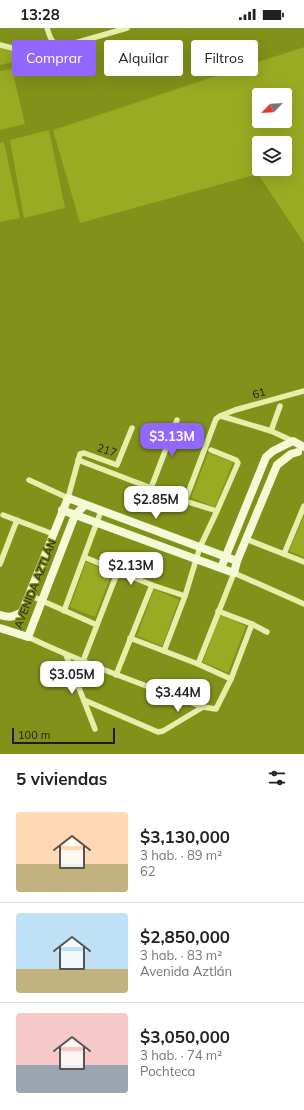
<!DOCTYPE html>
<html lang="es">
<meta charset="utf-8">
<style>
:root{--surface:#fff;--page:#f6f6f6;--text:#202124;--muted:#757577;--line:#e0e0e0;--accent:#9267ff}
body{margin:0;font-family:Mulish,sans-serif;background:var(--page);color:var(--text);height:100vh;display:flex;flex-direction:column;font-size:15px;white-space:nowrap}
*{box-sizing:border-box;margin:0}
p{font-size:13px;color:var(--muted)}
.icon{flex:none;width:22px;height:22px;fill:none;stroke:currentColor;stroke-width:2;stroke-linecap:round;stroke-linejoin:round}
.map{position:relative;height:726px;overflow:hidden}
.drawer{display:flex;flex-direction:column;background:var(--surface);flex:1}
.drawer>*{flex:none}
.guide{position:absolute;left:12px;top:12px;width:280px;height:36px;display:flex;gap:8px}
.needle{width:26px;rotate:245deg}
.fabs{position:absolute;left:252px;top:60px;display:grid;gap:8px}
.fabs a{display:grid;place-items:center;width:40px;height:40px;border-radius:4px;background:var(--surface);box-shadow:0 4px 16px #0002;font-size:20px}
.scale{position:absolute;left:12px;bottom:10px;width:103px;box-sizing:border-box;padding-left:4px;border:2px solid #1d1d1d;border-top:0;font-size:11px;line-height:14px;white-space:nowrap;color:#1d1d1d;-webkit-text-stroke:3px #81911a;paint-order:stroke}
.price{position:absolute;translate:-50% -34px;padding:0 9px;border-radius:8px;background:#fff;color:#222;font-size:13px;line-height:26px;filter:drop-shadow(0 1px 2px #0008)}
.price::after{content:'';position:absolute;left:50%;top:24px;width:12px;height:9px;margin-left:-6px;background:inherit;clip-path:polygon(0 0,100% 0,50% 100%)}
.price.selected{background:var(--accent);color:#fff}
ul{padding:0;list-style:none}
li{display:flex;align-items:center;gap:12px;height:100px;padding:0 16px}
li+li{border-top:1px solid var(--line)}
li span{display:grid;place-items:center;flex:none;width:112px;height:80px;border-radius:4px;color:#555}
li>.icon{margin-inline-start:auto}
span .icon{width:48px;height:48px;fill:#fffc;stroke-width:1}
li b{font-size:17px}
h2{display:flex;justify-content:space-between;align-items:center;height:48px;padding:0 16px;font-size:17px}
.tag{padding:0 14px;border-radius:4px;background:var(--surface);box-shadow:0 4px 16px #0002;font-size:14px;line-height:36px}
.tag.selected{background:var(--accent);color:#fff}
.status{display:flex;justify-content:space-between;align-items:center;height:28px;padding:0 20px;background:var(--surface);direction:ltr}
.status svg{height:11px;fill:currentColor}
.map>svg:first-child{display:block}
.green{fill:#99aa23;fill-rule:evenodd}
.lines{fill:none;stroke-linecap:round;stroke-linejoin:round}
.street{stroke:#e6efa9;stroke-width:5.5}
.secondary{stroke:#f5fad6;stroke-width:8}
.labels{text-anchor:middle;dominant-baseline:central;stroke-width:3;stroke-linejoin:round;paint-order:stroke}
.street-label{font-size:11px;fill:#1d1d1d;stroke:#81911a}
</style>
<div class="status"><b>13:28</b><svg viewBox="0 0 49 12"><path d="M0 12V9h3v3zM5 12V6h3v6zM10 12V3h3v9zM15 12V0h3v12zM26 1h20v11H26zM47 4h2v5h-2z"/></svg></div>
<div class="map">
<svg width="304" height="726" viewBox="0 0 304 726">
<rect width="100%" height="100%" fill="#81911a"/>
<g class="green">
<path d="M304,19V215L258,146L80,195L53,102ZM259,67H285V93H259ZM259,115H285V141H259Z"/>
<path d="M0,20L31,28V30L0,37Z"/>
<path d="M12,41L25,96L0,102V43Z"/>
<path d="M49,102L65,180L24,190L10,112Z"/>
<path d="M4,114L20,190L0,194V115Z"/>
<path d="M208,425L233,434L215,479L191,470Z"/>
<path d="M304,488V529L289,523Z"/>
<path d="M86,534L112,545L95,589L70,579Z"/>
<path d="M154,561L179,572L162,618L137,608Z"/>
<path d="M220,586L246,598L228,645L203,634Z"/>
</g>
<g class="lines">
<g class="street">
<path d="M47,0C50,9 51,15 61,19L127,0"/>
<path d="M0,17L24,23"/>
<path d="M221,388L271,403L293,413"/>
<path d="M271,403L280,378"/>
<path d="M78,432L185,473L217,483"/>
<path d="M29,452L68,470L80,426L84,425L117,437L132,400"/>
<path d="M151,460L177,392"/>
<path d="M185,473L216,391L220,388L235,382L304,363"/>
<path d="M3,487L53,506"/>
<path d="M246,511L304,534"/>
<path d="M284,526L304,478"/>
<path d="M84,529L152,557L185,568"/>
<path d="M0,536L17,492"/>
<path d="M29,567L97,597"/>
<path d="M64,583L101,483"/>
<path d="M218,583L252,596L267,604"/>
<path d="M28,609C85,636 144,657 203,679L216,681L231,651L252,596"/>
<path d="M130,610L198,636L231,651"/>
<path d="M164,623L185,568L200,519L217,483L238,435L236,432L211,422"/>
<path d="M66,627L95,701"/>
<path d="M83,633L118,543"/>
<path d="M198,636L234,545L304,576"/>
<path d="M116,647L152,557"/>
<path d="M84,672L158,704L163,703L203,679"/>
</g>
<g class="secondary">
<path d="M62,482L234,545L237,533L277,437L291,426L298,424"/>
<path d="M221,540L266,429L273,423L293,413L304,419"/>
<path d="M0,587C9,590 14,589 22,584L68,470L237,533"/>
<path d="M0,600L28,609L75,487L85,477"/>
</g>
</g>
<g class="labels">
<g class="street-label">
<text transform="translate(259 365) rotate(-16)">61</text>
<text transform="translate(107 422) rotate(18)">217</text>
<text transform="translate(35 556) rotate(-68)">AVENIDA AZTLÁN</text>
</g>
</g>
</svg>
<div class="fabs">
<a><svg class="needle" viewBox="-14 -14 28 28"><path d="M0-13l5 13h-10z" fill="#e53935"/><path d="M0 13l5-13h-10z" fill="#757577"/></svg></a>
<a><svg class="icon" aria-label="layers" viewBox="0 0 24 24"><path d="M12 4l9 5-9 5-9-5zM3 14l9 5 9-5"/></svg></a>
</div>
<div class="scale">100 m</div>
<b class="price selected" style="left:172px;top:429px">$3.13M</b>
<b class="price" style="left:156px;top:492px">$2.85M</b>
<b class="price" style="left:131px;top:558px">$2.13M</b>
<b class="price" style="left:72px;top:667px">$3.05M</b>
<b class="price" style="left:178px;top:685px">$3.44M</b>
<div class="guide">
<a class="tag selected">Comprar</a>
<a class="tag">Alquilar</a>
<a class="tag">Filtros</a>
</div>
</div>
<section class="drawer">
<h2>5 viviendas<svg class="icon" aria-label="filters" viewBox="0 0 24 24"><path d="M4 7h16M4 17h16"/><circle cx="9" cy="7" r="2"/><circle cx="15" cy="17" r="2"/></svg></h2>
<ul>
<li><span style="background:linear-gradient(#ffd9b3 65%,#c2b280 0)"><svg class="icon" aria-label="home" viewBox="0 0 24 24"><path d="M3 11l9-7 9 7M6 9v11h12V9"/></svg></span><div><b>$3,130,000</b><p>3 hab. · 89 m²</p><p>62</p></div></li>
<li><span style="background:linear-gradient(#bfe0f5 70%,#c2b280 0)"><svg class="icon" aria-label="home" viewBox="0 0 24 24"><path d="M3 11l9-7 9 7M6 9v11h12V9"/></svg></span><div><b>$2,850,000</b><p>3 hab. · 83 m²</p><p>Avenida Aztlán</p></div></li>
<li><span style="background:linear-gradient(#f6c9c9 65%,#9aa5b1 0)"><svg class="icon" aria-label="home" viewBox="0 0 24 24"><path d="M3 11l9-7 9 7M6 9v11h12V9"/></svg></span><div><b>$3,050,000</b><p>3 hab. · 74 m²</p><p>Pochteca</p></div></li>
</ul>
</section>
